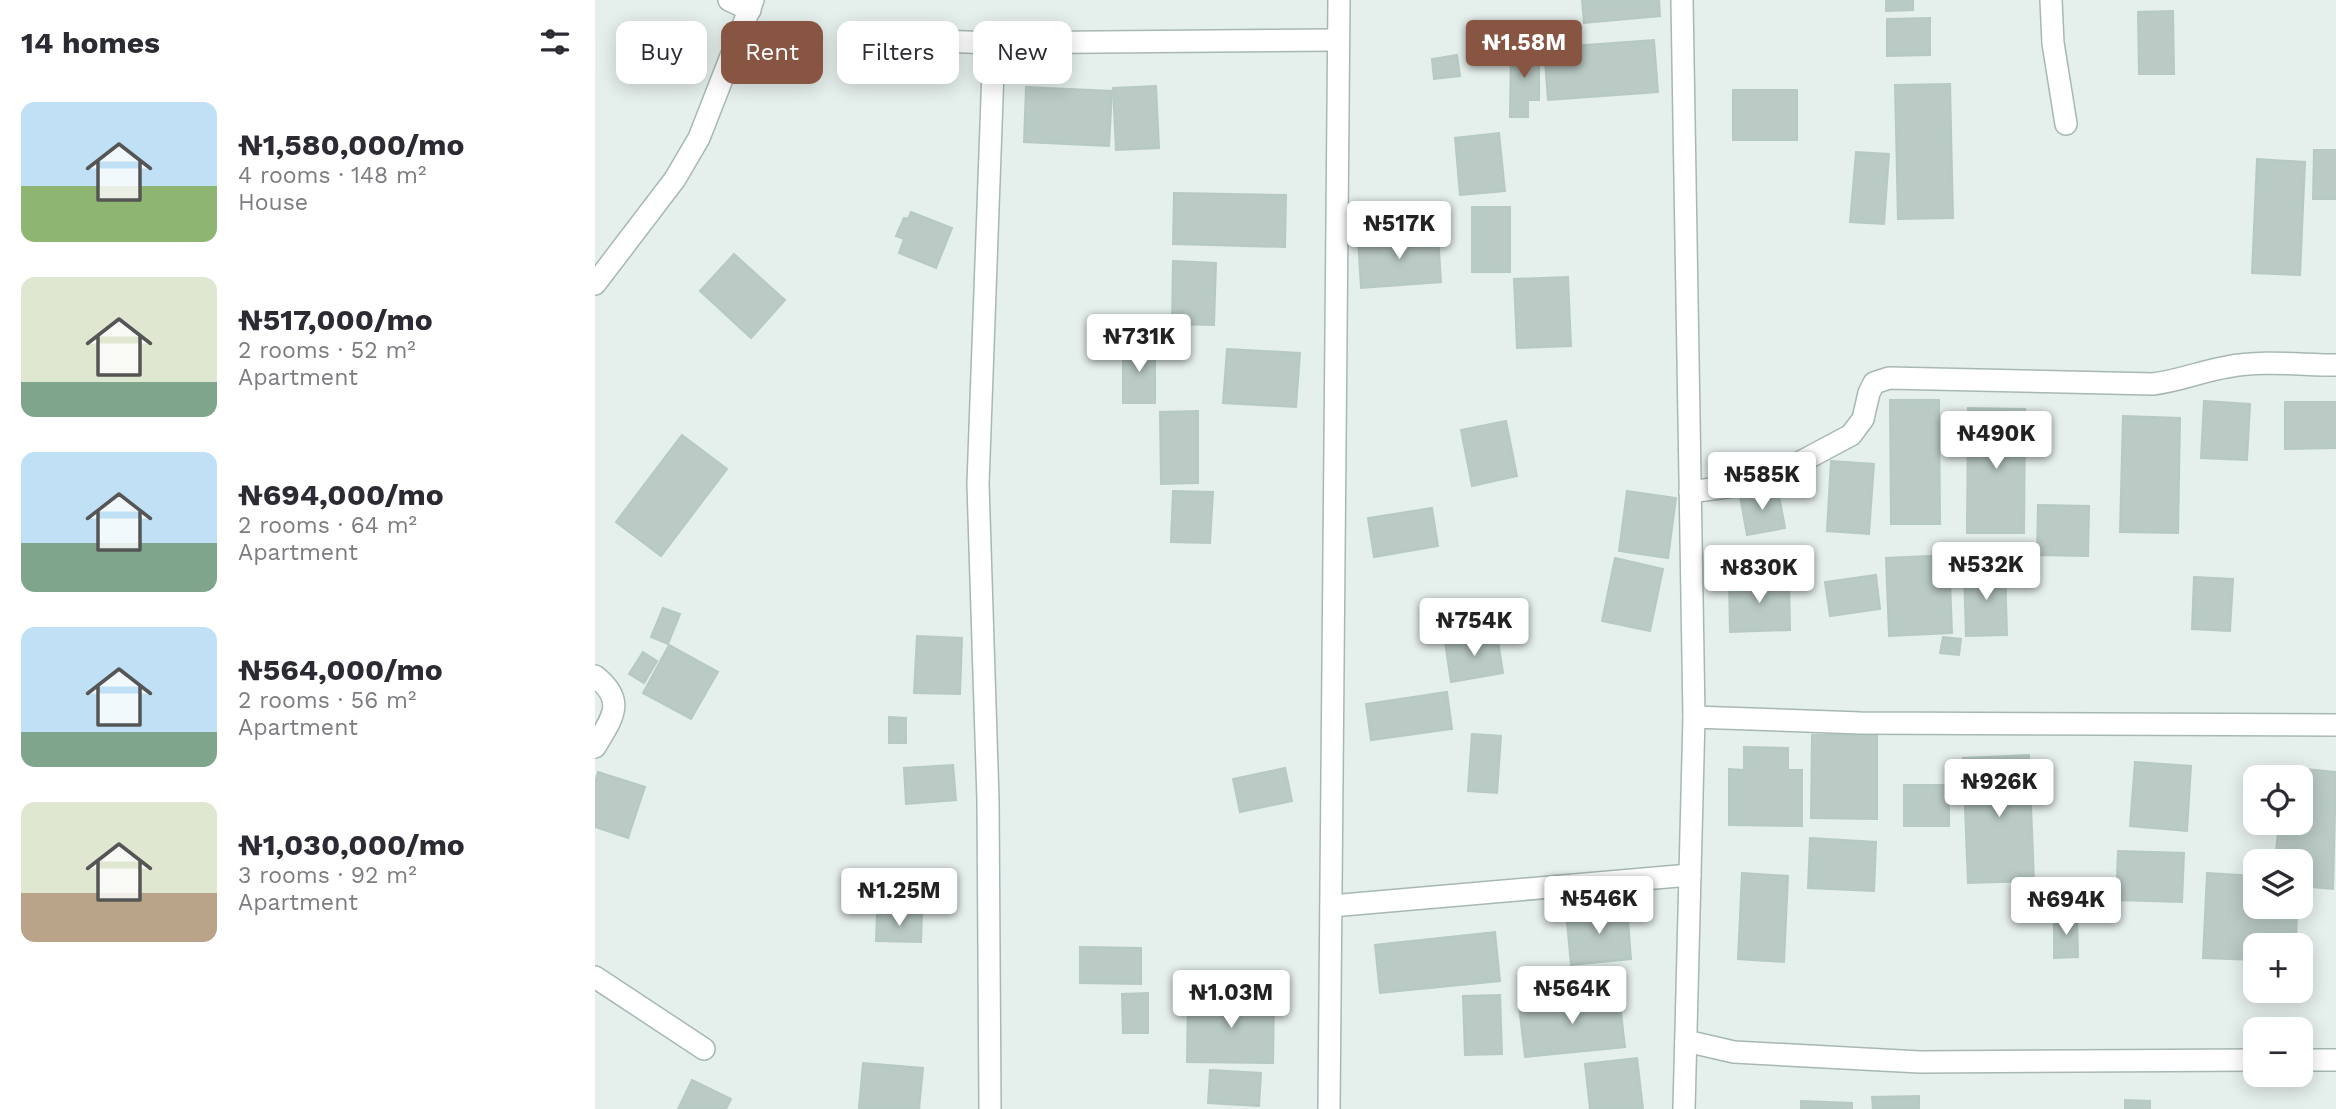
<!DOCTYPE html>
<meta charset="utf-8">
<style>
:root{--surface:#fff;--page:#f2f2f3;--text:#2b2b33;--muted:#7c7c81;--accent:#895543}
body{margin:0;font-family:"Work Sans",sans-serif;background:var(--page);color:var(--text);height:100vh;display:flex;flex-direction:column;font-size:26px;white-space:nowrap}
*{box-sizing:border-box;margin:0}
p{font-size:23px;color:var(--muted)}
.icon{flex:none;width:38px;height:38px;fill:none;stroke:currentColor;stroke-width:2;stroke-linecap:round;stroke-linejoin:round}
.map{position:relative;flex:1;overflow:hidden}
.drawer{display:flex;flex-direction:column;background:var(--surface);width:595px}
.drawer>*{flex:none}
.top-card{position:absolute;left:21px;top:21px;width:665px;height:63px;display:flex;gap:14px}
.tools{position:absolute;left:1648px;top:765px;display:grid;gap:14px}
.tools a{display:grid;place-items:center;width:70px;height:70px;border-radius:14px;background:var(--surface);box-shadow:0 4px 18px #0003;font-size:35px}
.price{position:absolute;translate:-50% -60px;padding:0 16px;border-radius:7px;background:#fff;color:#222;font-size:23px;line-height:46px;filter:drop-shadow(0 2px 4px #0008)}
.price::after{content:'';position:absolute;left:50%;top:42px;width:21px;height:16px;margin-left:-10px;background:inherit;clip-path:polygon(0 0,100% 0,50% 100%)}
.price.selected{background:var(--accent);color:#fff}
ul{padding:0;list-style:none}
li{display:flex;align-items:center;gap:21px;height:175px;padding:0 21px}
li span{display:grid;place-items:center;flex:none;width:196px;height:140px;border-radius:14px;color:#555}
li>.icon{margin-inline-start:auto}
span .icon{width:84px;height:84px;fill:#fffc;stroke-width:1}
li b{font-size:30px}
h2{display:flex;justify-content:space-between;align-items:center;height:84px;padding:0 21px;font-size:30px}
.tag{padding:0 24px;border-radius:14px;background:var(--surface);box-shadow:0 4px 18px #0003;font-size:24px;line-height:63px}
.tag.selected{background:var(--accent);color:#fff}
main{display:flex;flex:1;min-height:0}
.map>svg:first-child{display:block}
.building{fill:#bacac4;stroke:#b6c9c3;stroke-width:2}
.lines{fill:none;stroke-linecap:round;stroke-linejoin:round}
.minor-casing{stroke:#a7b8b3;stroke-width:24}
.minor{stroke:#fff;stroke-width:21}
</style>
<main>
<section class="drawer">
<h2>14 homes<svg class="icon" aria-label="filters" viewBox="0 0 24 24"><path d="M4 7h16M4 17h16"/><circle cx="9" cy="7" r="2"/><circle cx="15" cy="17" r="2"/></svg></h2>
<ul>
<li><span style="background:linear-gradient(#bfe0f5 60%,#8fb573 0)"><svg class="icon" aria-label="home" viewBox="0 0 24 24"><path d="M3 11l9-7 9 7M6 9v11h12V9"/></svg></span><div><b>₦1,580,000/mo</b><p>4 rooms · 148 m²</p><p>House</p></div></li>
<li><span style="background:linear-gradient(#dfe7d0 75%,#7fa58c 0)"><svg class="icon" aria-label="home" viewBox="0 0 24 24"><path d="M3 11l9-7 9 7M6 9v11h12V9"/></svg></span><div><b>₦517,000/mo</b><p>2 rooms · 52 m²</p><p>Apartment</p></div></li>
<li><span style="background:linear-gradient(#bfe0f5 65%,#7fa58c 0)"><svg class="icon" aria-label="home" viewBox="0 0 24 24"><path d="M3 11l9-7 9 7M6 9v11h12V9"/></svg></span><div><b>₦694,000/mo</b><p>2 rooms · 64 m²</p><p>Apartment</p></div></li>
<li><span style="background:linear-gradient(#bfe0f5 75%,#7fa58c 0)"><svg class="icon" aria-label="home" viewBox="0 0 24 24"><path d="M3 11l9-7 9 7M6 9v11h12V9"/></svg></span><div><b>₦564,000/mo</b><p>2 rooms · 56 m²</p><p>Apartment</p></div></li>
<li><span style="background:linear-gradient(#dfe7d0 65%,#b9a48a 0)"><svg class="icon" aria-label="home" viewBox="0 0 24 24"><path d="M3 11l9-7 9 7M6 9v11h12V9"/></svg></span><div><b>₦1,030,000/mo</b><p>3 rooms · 92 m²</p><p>Apartment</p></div></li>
</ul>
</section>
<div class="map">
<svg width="1741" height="1109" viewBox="0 0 1741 1109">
<rect width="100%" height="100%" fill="#e5efeb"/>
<g class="building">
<path d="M987,0H1064L1065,16L989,23Z"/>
<path d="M1291,0H1318V10L1291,11Z"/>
<path d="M1578,11L1579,74H1544L1543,12Z"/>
<path d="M1335,18V55L1292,56V19Z"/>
<path d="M1059,40L1063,92L953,100L949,48Z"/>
<path d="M916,49H944V100H933V117H915Z"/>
<path d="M862,55L865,76L839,79L837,59Z"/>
<path d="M1355,84L1358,218L1303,219L1300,85Z"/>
<path d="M561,86L564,148L521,150L518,88Z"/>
<path d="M431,87L517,91L514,146L429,142Z"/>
<rect x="1138" y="90" width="64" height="50"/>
<path d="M904,133L910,191L865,195L860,138Z"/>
<path d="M1719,150H1741V199H1718Z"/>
<path d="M1261,152L1294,154L1289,224L1255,222Z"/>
<path d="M1662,159L1710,162L1705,275L1657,273Z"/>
<path d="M579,193L691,195L690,247L578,244Z"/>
<rect x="877" y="207" width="38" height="65"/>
<path d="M316,212L357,228L341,268L304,253L309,239L301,236L309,218L313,219Z"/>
<path d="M843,234L846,282L766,288L763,239Z"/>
<path d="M139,254L190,300L156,338L105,291Z"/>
<path d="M578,261L621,263L619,325L577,324Z"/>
<path d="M973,277L976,346L922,348L919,279Z"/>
<rect x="528" y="344" width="32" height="59"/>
<path d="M632,349L705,353L701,407L628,403Z"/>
<path d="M1295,400H1344L1345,524H1296Z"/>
<path d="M1609,401L1655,404L1652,460L1606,458Z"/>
<path d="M1690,402H1741V448L1690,449Z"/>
<path d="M1373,408L1430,409L1429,533H1372Z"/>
<path d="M603,411V483L566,484L565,412Z"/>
<path d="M1528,416L1585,418L1583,533L1525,532Z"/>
<path d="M911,421L922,476L877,486L866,430Z"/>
<path d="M87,435L132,469L66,556L21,522Z"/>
<path d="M1236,461L1279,464L1274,534L1232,531Z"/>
<path d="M1183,490L1190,528L1152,535L1145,496Z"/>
<path d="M578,491L618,492L615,543L576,542Z"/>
<path d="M1032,491L1081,498L1073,558L1024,551Z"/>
<path d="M1443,505L1494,506L1493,556L1442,555Z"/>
<path d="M837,508L843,546L779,557L773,518Z"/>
<path d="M1354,555L1357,633L1294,636L1291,558Z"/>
<path d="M1020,558L1068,569L1055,631L1007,621Z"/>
<path d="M1410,568L1412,635L1371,636L1369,570Z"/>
<path d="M1281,575L1285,609L1235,616L1230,582Z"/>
<path d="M1599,577L1638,579L1635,631L1597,629Z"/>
<path d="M1194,579L1195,630L1135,632L1134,580Z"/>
<path d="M68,608L85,614L73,644L56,637Z"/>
<path d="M902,634L908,673L856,682L850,642Z"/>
<path d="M322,636L367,638L365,694L319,693Z"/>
<path d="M1348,637L1366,639L1364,655L1345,653Z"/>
<path d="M74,645L123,672L96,719L48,693Z"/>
<path d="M48,652L62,661L49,683L34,674Z"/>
<path d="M852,692L857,729L776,740L771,704Z"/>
<path d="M294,717L311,718V743H294Z"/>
<path d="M877,734L906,736L902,793L873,791Z"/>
<path d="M1217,735H1282V819L1216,818Z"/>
<path d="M1149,747L1193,748V770H1207V826L1134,825V769L1149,770Z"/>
<path d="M1434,755L1439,881L1373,883L1368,758Z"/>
<path d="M1540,762L1596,766L1592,831L1535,826Z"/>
<path d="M358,765L361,800L311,804L309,768Z"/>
<path d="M1688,767L1741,772L1738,889L1706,886V861H1680L1684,822H1706V777H1688Z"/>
<path d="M690,768L697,801L645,812L638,779Z"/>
<path d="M3,772L50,787L33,838L0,827V783Z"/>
<rect x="1309" y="785" width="45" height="41"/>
<path d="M1215,838L1281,842L1279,891L1213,888Z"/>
<path d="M1523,851L1589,853L1587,902L1521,900Z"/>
<path d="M1147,873L1193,876L1189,962L1143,959Z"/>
<path d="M1612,873L1661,876V906H1702L1701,945H1661V960L1608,958Z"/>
<path d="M1032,907L1036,959L976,965L971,912Z"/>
<path d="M282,913L327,914L326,942L281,941Z"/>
<path d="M1482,915L1483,957L1459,958V916Z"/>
<path d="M900,932L905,981L785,993L780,945Z"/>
<path d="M485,947L546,948V984L485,983Z"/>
<path d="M553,993V1033H528L527,994Z"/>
<path d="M905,995L907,1054L870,1055L868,996Z"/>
<path d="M1024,995L1030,1047L930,1057L924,1006Z"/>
<path d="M593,998L679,999L678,1063L592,1062Z"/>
<path d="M1042,1058L1048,1109H995L990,1064Z"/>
<path d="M268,1063L328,1068L324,1109L264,1108Z"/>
<path d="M615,1070L666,1073L664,1106L613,1103Z"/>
<path d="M97,1080L136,1099L131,1109H83Z"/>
<path d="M1324,1096V1109H1278L1277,1097Z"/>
<path d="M1530,1100L1555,1101V1109H1530Z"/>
<path d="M1206,1101L1257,1103V1109H1206Z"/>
</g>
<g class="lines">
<defs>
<g id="minor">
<path d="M134,0L155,10"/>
<path d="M1087,0L1099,717L1089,1109"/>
<path d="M1456,0L1458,43L1471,124"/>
<path d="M258,38L399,43L743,40"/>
<path d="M0,284L80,179L104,138L158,0"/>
<path d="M1095,492L1168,482L1256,435L1268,419L1274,393L1279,383L1294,378L1558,384C1584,381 1607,371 1632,367C1667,360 1706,365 1741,365"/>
<path d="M0,676C32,701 17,718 0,747"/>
<path d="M1099,717L1265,723L1741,725"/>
<path d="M736,906L1095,875"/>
<path d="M0,977L109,1049"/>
<path d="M1091,1041L1139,1052L1325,1062L1661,1060"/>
<path d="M1706,1060H1741"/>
<path d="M395,1109L393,800L383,484L399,43"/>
<path d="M734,1109L744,0"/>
</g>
</defs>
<use href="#minor" class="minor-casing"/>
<use href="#minor" class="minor"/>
</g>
</svg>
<div class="tools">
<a><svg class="icon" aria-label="locate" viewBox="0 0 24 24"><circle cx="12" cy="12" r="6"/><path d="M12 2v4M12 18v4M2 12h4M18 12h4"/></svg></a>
<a><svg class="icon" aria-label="layers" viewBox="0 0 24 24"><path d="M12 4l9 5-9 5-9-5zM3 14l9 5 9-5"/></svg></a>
<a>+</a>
<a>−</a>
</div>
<b class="price selected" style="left:929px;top:80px">₦1.58M</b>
<b class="price" style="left:804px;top:261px">₦517K</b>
<b class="price" style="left:544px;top:374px">₦731K</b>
<b class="price" style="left:1401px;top:471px">₦490K</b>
<b class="price" style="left:1167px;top:512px">₦585K</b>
<b class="price" style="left:1391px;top:602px">₦532K</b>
<b class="price" style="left:1164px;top:605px">₦830K</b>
<b class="price" style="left:879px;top:658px">₦754K</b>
<b class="price" style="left:1404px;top:819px">₦926K</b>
<b class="price" style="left:304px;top:928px">₦1.25M</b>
<b class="price" style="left:1004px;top:936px">₦546K</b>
<b class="price" style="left:1471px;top:937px">₦694K</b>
<b class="price" style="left:977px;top:1026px">₦564K</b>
<b class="price" style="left:636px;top:1030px">₦1.03M</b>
<div class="top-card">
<a class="tag">Buy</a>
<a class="tag selected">Rent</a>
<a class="tag">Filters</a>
<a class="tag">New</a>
</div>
</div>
</main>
